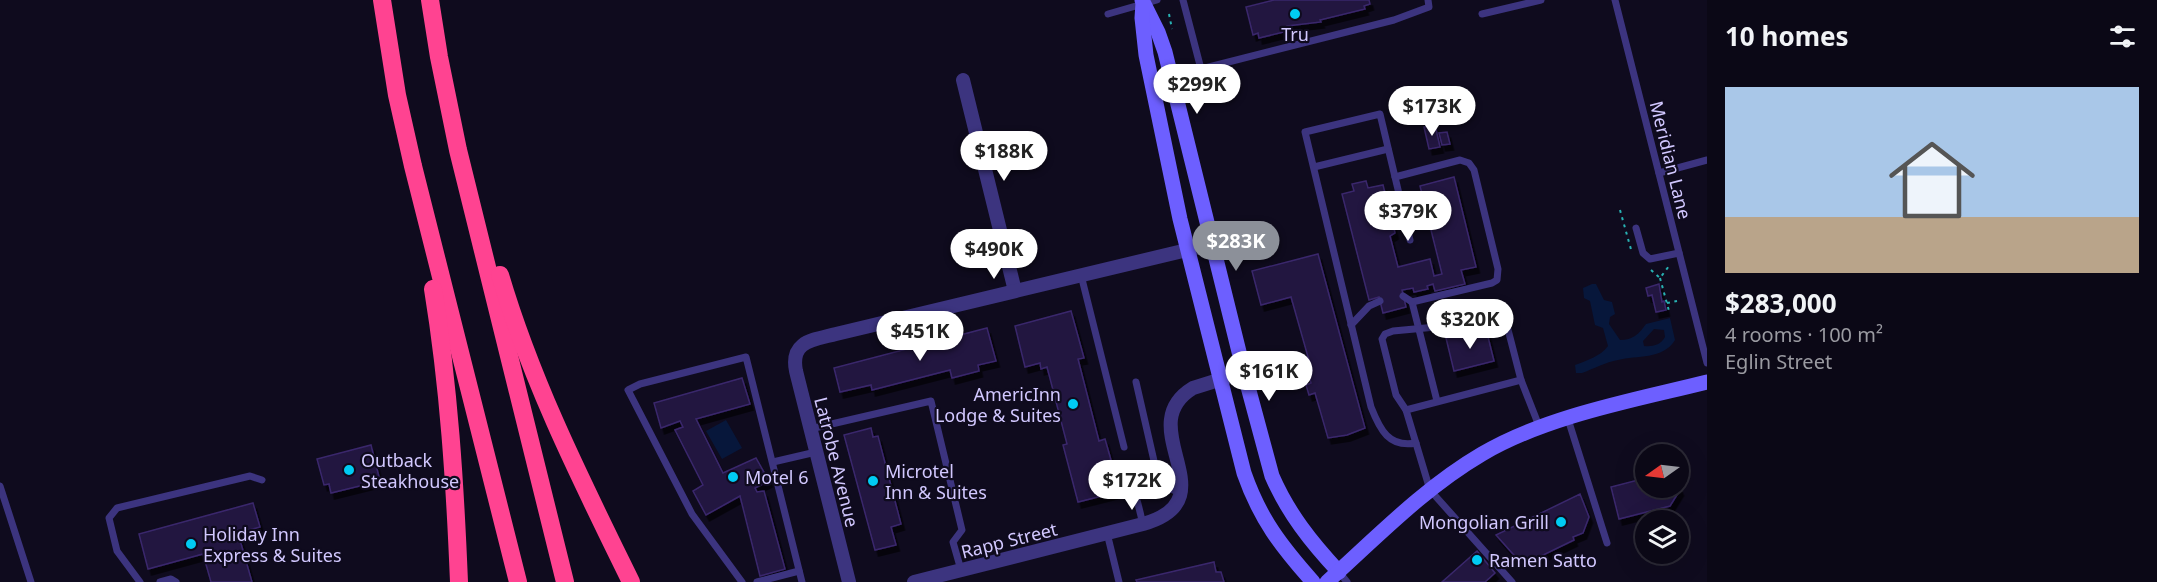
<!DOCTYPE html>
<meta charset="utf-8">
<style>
:root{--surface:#0b0816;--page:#191623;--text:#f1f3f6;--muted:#9a9aa1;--line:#2b2935;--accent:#8c9099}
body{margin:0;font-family:"Noto Sans",sans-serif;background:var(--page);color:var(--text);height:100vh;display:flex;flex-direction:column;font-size:22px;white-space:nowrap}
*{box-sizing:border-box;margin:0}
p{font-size:20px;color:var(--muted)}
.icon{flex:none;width:33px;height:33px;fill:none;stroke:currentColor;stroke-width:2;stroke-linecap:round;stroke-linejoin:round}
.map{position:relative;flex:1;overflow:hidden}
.sheet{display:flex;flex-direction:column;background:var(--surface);width:450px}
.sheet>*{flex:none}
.needle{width:39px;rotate:256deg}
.tools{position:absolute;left:1635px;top:444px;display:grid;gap:12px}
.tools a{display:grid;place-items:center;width:54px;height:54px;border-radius:50%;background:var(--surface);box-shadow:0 6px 24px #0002,0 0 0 2px var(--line);font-size:30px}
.price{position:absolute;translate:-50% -51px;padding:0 14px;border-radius:21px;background:#fff;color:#222;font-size:20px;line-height:39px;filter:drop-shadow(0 2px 3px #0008)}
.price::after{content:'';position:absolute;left:50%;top:36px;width:18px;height:14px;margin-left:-9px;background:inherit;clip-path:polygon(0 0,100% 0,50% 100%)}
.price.selected{background:var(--accent);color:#fff}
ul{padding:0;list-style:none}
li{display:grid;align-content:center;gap:12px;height:318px;padding:0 18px}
li span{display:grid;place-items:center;height:186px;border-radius:0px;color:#555}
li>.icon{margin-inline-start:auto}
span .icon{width:108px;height:108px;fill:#fffc;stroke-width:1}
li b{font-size:26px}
h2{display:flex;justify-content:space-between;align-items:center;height:72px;padding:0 18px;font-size:26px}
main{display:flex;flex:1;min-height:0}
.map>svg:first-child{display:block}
.water{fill:#07173b;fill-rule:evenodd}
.building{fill:#211640;stroke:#3a286c;stroke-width:1.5;filter:url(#shadow)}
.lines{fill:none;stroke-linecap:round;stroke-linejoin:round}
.path{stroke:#28b2b3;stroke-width:2;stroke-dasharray:3 4.5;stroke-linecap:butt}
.lane{stroke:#3c347f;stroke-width:7}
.street{stroke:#3c347f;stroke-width:14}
.secondary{stroke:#6d5fff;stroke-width:15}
.highway{stroke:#ff4391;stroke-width:18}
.poi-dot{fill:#00cbf3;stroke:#0f0b1e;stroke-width:2}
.labels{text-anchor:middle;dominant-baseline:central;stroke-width:4.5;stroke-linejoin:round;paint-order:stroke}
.poi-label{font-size:18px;fill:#d2c8ff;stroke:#0f0b1e;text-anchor:start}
.street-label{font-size:18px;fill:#d2c8ff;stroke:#0f0b1e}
</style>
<main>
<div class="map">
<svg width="1707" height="582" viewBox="0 0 1707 582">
<defs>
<filter id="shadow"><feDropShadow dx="3.5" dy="6" stdDeviation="0" flood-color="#0009"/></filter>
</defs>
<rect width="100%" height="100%" fill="#0f0b1e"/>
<g class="water">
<path d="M1592,284H1596L1604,300L1612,302L1615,314L1610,317L1609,324L1620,340C1633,340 1639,334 1646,324L1670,318L1675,340C1663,360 1637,355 1618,360C1606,362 1593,369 1582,373H1576L1575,365C1586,361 1601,356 1608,346L1603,328L1595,325L1590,301L1584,298L1583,288ZM1654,329L1664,330L1665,337C1661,345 1652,347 1644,346L1643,341Z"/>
<path d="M726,420L742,448L722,459L706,431Z"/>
</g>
<g class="building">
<path d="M1274,0H1369L1370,4L1364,6L1365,9L1320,20L1321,22L1287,26L1288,31L1259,38L1258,33L1253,35L1246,7Z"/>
<path d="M1433,116V121L1426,122L1425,117Z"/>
<path d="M1435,125L1440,147L1429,149L1424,127Z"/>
<path d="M1447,132L1450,144L1442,145L1439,133Z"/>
<path d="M1454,177L1476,267L1461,270L1465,284L1435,291L1433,284L1427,286L1428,289L1414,292L1413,288L1402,290L1406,307L1383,313L1379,297L1369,300L1342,194L1354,191L1352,184L1366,181L1368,188L1383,185L1395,233L1390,236L1398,267L1430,259L1434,276L1442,274L1420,186Z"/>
<path d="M1318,254L1365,428L1347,435L1328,438L1315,393L1309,395L1306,385L1311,383L1308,372L1312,371L1291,297L1261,305L1252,271Z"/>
<path d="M1659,284L1662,302L1664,301L1666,310L1656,312L1652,295L1648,296L1646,288Z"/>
<path d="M1071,311L1084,358L1078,359L1099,441L1105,439L1111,460L1097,464L1100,476L1108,474L1114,493L1078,502L1063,445L1067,444L1047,367L1041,369L1040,363L1025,367L1015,326Z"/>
<path d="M987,328L996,361L978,365L979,371L952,378L950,370L872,390L871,385L840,392L834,368Z"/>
<path d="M1486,329L1494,361L1454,371L1446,338Z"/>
<path d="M742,378L750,404L696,419L723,473L756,458L769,481L755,488L757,492L764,491L785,569L760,576L740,496L706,515L693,491L703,485L675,430L683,427L680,421L661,428L654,403Z"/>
<path d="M871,428L873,437L878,436L901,524L891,527L896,545L875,550L844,435Z"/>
<path d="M371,445L380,481L331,493L329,484L324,485L317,459Z"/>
<path d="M1646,478V488H1678V485L1680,490L1670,506L1619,519L1611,487Z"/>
<path d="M1580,494L1589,517L1583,533L1573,537L1574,540L1531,561L1528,559L1521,563L1496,535Z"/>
<path d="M253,503L260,527L238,533L252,582H211L203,554L148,569L139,534Z"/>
<path d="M1477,551L1495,573L1485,582H1442Z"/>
<path d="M1214,562L1216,572H1221L1224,582H1137L1136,580Z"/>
</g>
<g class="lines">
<g class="path">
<path d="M1169,14L1172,29"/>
<path d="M1620,210L1632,253"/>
<path d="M1651,270L1660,278L1669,266"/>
<path d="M1660,278L1669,311L1667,312"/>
<path d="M1667,303L1677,301"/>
</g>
<g class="lane">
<path d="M1183,0L1201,69L1394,20L1429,7L1428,0"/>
<path d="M1615,0L1707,363"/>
<path d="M1108,14L1157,0"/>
<path d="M1482,14L1541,0"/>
<path d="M1314,167L1388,149"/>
<path d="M1659,173L1707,160"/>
<path d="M1395,177L1380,114L1305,132L1371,407C1380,430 1389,448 1416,443"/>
<path d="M1636,228L1643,253L1650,259L1679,253"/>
<path d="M1410,240L1395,177L1460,160L1469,163L1474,170L1498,269L1497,280L1492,283L1412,302L1437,401"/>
<path d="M1081,275L1124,447"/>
<path d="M1403,296L1412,302"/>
<path d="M1351,325L1369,306L1380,301"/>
<path d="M1136,382L1157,474L1165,487L1181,493"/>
<path d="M1406,410L1521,380"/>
<path d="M1568,419L1607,543"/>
<path d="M810,429L931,401L962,530L953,542L961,570"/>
<path d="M773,462L816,452"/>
<path d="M1129,468L1143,524"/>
<path d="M0,486L31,582"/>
<path d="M1107,533L1119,582"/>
<path d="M1339,572L1347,582"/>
<path d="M140,582L117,551L109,518L117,508L250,476L262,480"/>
<path d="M160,582L171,579L176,582"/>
<path d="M742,582L692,514L628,390L640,384L746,357L802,582"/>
<path d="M757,582L799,571"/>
<path d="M1512,582L1430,490L1406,410L1396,395L1382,339L1385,334L1393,331L1436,327L1493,313L1504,314L1521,380L1539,426"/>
</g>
<g class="street">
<path d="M963,80L1015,291"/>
<path d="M849,582L796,371C790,341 813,340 836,334L1212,244"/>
<path d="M914,582L1143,524C1232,499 1129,427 1193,388L1244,372"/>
</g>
<g class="secondary">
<path d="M1142,0L1158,32L1165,52L1244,372L1272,476C1288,513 1311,542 1339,572"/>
<path d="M1143,3L1142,18L1146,55L1180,219L1244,473C1260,519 1281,546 1313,582"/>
<path d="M1327,582C1377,537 1424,488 1482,454C1546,416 1635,400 1707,382"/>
</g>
<g class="highway">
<path d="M382,0L397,95L413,166L518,582"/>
<path d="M430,0L439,57L458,150L565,582"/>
<path d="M500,275C532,383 582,482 631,582"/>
<path d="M433,289C449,387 455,484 459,582"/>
</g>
</g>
<g class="poi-dot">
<circle cx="1295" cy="14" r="6"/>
<circle cx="1073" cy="404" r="6"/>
<circle cx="349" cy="470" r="6"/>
<circle cx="733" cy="477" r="6"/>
<circle cx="873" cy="481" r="6"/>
<circle cx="1561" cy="522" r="6"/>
<circle cx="191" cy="544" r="6"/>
<circle cx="1477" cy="560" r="6"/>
</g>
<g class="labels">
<g class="poi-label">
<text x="1295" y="34" text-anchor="middle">Tru</text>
<text x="1061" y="394" text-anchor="end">AmericInn<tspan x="1061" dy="21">Lodge &amp; Suites</tspan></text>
<text x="361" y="460">Outback<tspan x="361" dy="21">Steakhouse</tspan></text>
<text x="885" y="471">Microtel<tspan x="885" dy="21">Inn &amp; Suites</tspan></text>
<text x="745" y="477">Motel 6</text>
<text x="1549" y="522" text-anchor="end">Mongolian Grill</text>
<text x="203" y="534">Holiday Inn<tspan x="203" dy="21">Express &amp; Suites</tspan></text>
<text x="1489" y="560">Ramen Satto</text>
</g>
<g class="street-label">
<text transform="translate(1671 160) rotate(76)">Meridian Lane</text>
<text transform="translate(837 462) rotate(76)">Latrobe Avenue</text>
<text transform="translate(1009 540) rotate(-14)">Rapp Street</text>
</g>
</g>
</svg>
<div class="tools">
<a><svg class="needle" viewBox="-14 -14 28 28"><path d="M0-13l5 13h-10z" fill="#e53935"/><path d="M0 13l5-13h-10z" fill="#9a9aa1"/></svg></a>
<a><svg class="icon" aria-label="layers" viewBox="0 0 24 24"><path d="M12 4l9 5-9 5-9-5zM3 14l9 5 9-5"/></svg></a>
</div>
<b class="price" style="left:1197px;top:115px">$299K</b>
<b class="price" style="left:1432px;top:137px">$173K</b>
<b class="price" style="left:1004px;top:182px">$188K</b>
<b class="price" style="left:1408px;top:242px">$379K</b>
<b class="price selected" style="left:1236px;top:272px">$283K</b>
<b class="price" style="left:994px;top:280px">$490K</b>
<b class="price" style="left:1470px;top:350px">$320K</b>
<b class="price" style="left:920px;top:362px">$451K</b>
<b class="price" style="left:1269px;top:402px">$161K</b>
<b class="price" style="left:1132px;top:511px">$172K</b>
</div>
<section class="sheet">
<h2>10 homes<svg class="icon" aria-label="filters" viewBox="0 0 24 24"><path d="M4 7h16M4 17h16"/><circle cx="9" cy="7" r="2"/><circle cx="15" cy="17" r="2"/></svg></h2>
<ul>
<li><span style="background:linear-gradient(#a9c7e8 70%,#b9a48a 0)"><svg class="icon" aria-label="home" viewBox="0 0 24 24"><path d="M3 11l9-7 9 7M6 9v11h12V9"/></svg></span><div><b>$283,000</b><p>4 rooms · 100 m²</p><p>Eglin Street</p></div></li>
</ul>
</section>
</main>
